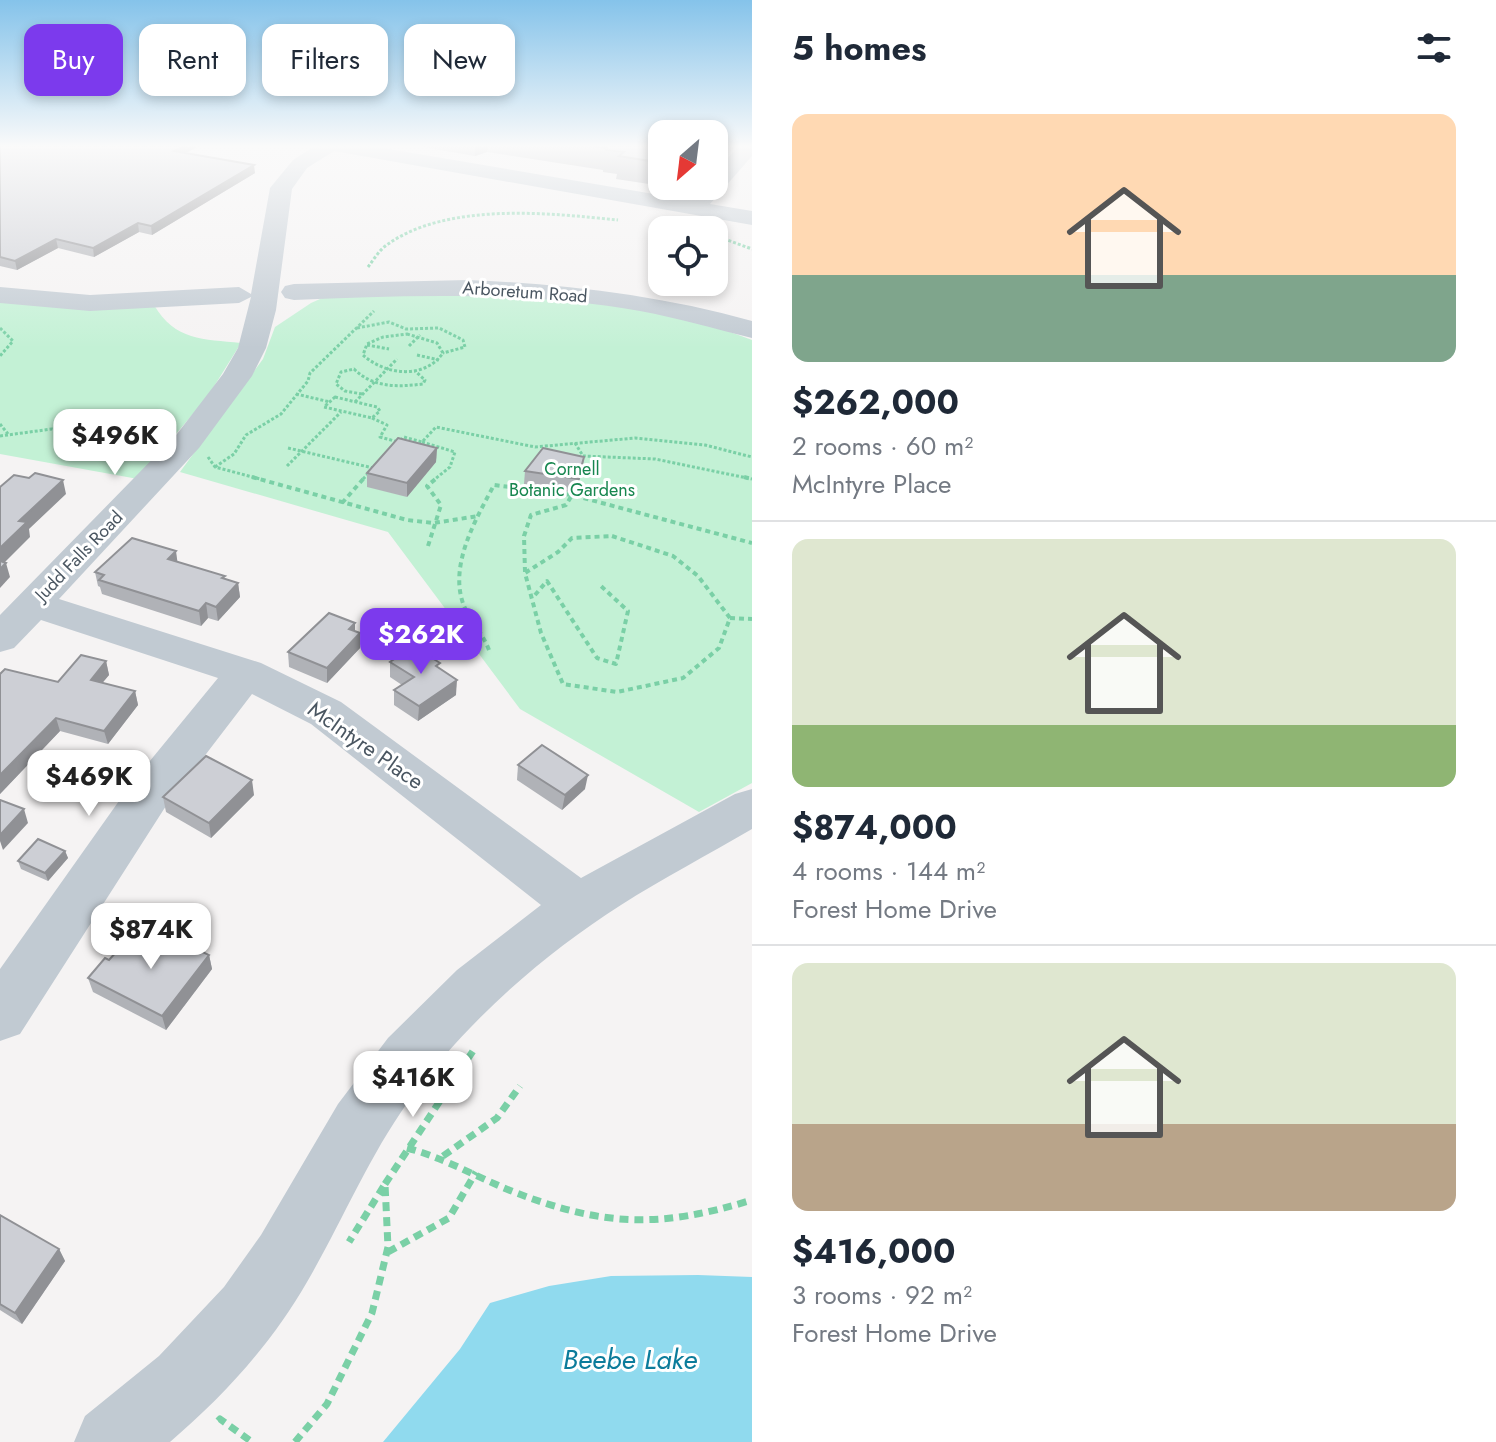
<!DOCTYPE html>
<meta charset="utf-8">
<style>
:root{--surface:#fff;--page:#f6f6f7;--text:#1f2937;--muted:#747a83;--line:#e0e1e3;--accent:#7c3aed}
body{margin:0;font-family:Jost,sans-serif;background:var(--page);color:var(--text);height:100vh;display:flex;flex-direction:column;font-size:30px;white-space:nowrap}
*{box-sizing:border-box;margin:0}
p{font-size:26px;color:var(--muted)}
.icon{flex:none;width:44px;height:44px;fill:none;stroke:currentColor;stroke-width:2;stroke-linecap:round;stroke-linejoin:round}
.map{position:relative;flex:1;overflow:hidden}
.details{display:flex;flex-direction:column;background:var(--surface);width:744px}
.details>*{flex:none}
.hud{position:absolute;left:24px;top:24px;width:608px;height:72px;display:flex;gap:16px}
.needle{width:52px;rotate:208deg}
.tools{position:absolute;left:648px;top:120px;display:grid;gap:16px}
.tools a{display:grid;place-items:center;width:80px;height:80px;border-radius:16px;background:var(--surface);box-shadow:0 4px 12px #0003;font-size:40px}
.price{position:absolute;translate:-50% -68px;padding:0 18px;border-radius:16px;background:#fff;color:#222;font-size:26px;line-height:52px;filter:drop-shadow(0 2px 4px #0008)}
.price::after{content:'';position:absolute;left:50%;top:48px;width:24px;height:18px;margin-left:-12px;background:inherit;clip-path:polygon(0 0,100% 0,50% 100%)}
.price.current{background:var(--accent);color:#fff}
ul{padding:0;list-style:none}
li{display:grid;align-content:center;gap:16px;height:424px;padding:0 40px}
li+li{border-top:2px solid var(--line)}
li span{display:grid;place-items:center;height:248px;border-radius:16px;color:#555}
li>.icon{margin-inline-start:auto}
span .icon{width:144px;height:144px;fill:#fffc;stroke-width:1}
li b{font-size:34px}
h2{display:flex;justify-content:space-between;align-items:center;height:96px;padding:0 40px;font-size:34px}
.chip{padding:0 28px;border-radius:16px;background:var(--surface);box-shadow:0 4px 12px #0003;font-size:28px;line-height:72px}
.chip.current{background:var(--accent);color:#fff}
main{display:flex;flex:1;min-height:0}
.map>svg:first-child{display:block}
.green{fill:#c3f1d5}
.water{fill:#90daee}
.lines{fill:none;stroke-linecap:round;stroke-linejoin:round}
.path-far2{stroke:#7ad0a6;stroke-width:3;stroke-dasharray:3 2;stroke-linecap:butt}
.path-far1{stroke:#7ad0a6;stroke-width:4;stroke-dasharray:5 4;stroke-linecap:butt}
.path{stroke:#7ad0a6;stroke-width:7;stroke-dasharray:9 6;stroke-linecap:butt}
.minor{fill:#c1cad2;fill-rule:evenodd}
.wall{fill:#b0b2b7}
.shaded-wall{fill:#909195}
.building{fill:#cdcfd5;stroke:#909195;stroke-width:2}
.labels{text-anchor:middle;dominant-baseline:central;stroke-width:6;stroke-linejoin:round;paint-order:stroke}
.far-street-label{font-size:18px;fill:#4a5661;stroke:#fff}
.far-park-label{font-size:18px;fill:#17864f;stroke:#fff}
.street-label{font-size:22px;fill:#4a5661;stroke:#fff}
.near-water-label{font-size:28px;font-style:italic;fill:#0c7c9b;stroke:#fff}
</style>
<main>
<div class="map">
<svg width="752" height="1442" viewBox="0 0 752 1442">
<rect width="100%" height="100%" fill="#f5f3f3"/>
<g class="green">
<path d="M471,292C567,300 662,305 752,340V783L699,812L520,709L388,532L180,472L263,359L275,327L311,303L329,295Z"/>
<path d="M0,300L154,305C175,341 203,339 241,343L208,396L138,479L0,454Z"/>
</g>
<path class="water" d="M698,1275L752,1277V1442H383L460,1349L490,1303L549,1286L611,1276Z"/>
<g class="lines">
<g class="path-far2">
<path d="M719,237L752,249"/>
<path d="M368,267C374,259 380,249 388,244C448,202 549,213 618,220"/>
<path d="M0,328L13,341L0,356"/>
<path d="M357,328L389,322L406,329L439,328L463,340L465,347L443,353"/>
<path d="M407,334L437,343L443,353C424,380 385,375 363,355L367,344L383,337Z"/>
<path d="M367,345L389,349"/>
<path d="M409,346L420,335"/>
<path d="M417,355L439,360"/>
<path d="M296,394L330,402"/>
<path d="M362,394L345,391L336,384L341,372L354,369C373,388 398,387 423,384L425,380L415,371"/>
<path d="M335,397L377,407L380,411L372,418L324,407Z"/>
<path d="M355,402L397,359"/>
<path d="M372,418L387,425L380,437L398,442"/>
<path d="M0,424L8,434"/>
<path d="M0,436L52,429L108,446L150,440"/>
<path d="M422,442L455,452L450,467L435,479"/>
<path d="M575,443L583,456L655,459L752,479"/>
<path d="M397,444L404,437L422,442L436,427L535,447L635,438L705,445L752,457"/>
<path d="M288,448L373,468"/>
<path d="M208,457L215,467L260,479"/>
<path d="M287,466L341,412"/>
<path d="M215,467L234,454L246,435L281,414L308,381L310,373L374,311"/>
<path d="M363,479L371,471"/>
</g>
<g class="path-far1">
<path d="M252,477L407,520L434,523L478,516"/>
<path d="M744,477L752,479"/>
<path d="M342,503L365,477"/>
<path d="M612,536L673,556L698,576L730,618L719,648L683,678L617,692L563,684L541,633L525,573L558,552L572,538Z"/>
<path d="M428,546L441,505L427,486L438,477"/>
<path d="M525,572L524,536L531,515L566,505L572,495"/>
<path d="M535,595L547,581L597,658L616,664L628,611L601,586"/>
<path d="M730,618L752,619"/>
<path d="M489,650C483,634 471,621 464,606C448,566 476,519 494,485L572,495L752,543"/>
</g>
<g class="path">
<path d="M407,1148C445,1158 478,1178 514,1192C604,1227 661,1228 752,1200"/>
<path d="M443,1156L497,1118L520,1086"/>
<path d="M385,1184L473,1051"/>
<path d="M388,1252L449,1218L476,1172"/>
<path d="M218,1421L220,1419L252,1442"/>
<path d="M295,1442L327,1404L372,1313L388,1247L385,1184L349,1242"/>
</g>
<g class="minor">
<path d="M315,146H371L689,200L702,186H714V173L739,146H752V156L710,204L752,211V225L334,151L307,168L292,189L276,310L266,348L252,376L199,448L59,599L261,663L341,702L581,878L735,794L752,789V829C708,855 663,878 621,905C541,956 464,1024 408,1102C368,1158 342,1222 307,1282C272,1343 224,1396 170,1442H74L85,1416L159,1356L224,1287L261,1235L338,1104L388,1038L457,970L541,905L311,724L252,694L164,809L20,1034L0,1041V969L131,784L218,678L41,620L14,648L0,652V615L177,434L223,374L238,348L251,297L239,303L90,311L0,303V287L90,295L239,287L251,294L270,188L293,160Z"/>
<path d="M468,280C565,284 658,295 752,321V338C715,329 678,318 640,311C526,291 409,295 294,300L285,298L281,292L285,286L294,284Z"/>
</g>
</g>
<g class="wall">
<path d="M0,146H200L186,153L255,173L152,235L139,232L94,257L58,248L17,270L0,266Z"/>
<path d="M416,146H662V186L616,179L617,174L603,172V170L487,152L475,156Z"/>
<path d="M437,448L436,462L407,497L367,487V473Z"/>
<path d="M525,471H582L576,493L524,484Z"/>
<path d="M178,562L238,583L240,597L218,621L208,618L201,626L102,594L100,587L98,586L95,572Z"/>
<path d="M355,632L360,648L327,683L289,667L288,652Z"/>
<path d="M106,661L109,675L102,683L135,691L138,705L108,744L60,731L0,794V674L58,682Z"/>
<path d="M390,662L440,669L456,695L418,721L394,705V690L402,685L390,677Z"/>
<path d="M518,765L585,789L562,810L517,780Z"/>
<path d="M254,795L211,838L166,812L163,797Z"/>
<path d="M65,851L68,858L48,881L21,869L18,861Z"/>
<path d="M141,946L209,955L212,969L166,1030L93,992L88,978L109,960Z"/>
<path d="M0,1215L59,1249L65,1261L22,1324L0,1310Z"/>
</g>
<g class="shaded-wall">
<path d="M184,146H200L174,158V151Z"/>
<path d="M475,146H488L487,152L475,156Z"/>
<path d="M254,165L255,173L152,235L151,226Z"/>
<path d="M138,223L139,232L94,257L93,248Z"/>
<path d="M56,239L58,248L17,270L15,261Z"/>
<path d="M437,448L436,462L407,497V483Z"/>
<path d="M584,457L582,471L576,493L578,479Z"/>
<path d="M63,480L66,494L29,529L30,537L0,567V548L19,521Z"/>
<path d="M176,551L178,566L168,559Z"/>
<path d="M6,563L10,577L0,588V569Z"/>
<path d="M238,583L240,597L218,621L216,607Z"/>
<path d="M206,603L208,618L201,626L199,611Z"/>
<path d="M355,623V637L349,629Z"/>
<path d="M360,633V648L327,683V668Z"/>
<path d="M106,661L109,675L94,693L91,680Z"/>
<path d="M457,680L456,695L418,721L419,706Z"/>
<path d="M135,691L138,705L108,744L104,731Z"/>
<path d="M56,718L60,731L0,794V775Z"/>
<path d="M588,775L585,789L562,810L565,795Z"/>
<path d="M252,780L254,795L211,838L209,823Z"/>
<path d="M24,809L28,823L3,850L0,841V835Z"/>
<path d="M65,851L68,858L48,881L45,873Z"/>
<path d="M209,955L212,969L166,1030L162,1016Z"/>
<path d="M59,1249L65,1261L22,1324L15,1313Z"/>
</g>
<g class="building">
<path d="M0,146H184L174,151L254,165L151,226L138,223L93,248L56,239L15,261L0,257Z"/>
<path d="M591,146H662V163L619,156L624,152L606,150L607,148Z"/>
<path d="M398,438L437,448L407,483L367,473Z"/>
<path d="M543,448L584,457L578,479L525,471Z"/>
<path d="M35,473L63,480L19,521L27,522L0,548V487L14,475L29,478Z"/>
<path d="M132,538L176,551L168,559L225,576L222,578L238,583L216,607L206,603L199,611L99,580L104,575L95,572Z"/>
<path d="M0,561L6,563L0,569Z"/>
<path d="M329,613L355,623L349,629L360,633L327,668L288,652Z"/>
<path d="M413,646L440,663L436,666L457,680L419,706L394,690L414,677L390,662Z"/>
<path d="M81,655L106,661L91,680L135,691L104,731L56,718L0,775V674L5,669L58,682Z"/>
<path d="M542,745L588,775L565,795L518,765Z"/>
<path d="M206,756L252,780L209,823L163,797Z"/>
<path d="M0,800L24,809L0,835Z"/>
<path d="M38,839L65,851L45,873L18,861Z"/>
<path d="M155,929L209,955L162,1016L88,978L105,958L109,960L128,939L141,946Z"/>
<path d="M0,1215L59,1249L15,1313L0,1304Z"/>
</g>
<linearGradient id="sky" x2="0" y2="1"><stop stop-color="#85c3ea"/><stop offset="0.42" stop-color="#fafafa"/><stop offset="1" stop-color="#fafafa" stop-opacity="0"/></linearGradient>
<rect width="752" height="348" fill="url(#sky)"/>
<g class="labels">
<g class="far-street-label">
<text transform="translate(525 292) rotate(4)">Arboretum Road</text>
<text transform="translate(79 556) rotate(-46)">Judd Falls Road</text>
</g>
<g class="far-park-label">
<text x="572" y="469">Cornell<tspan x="572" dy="21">Botanic Gardens</tspan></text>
</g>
<g class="street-label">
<text transform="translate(366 745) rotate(35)">McIntyre Place</text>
</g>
<g class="near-water-label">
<text x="630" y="1359">Beebe Lake</text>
</g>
</g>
</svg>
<div class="tools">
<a><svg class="needle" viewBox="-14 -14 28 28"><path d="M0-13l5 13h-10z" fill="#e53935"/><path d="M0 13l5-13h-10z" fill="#747a83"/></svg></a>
<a><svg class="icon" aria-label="locate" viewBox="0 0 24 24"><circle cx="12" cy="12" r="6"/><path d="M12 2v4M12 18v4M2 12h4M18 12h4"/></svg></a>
</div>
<b class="price" style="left:115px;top:477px">$496K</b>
<b class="price current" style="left:421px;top:676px">$262K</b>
<b class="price" style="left:89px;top:818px">$469K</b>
<b class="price" style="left:151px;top:971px">$874K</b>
<b class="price" style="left:413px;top:1119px">$416K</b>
<div class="hud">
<a class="chip current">Buy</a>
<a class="chip">Rent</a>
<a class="chip">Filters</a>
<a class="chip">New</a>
</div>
</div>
<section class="details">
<h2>5 homes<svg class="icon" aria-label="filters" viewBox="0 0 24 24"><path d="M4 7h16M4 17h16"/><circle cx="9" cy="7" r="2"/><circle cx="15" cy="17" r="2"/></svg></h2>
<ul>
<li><span style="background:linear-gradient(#ffd9b3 65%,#7fa58c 0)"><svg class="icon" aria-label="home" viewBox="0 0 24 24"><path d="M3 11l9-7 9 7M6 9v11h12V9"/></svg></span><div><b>$262,000</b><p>2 rooms · 60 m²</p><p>McIntyre Place</p></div></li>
<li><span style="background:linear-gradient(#dfe7d0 75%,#8fb573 0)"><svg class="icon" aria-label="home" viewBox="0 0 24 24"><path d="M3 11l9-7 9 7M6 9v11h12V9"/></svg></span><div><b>$874,000</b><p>4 rooms · 144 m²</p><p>Forest Home Drive</p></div></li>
<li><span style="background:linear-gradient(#dfe7d0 65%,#b9a48a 0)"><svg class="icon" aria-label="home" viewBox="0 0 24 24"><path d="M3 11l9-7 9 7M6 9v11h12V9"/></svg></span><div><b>$416,000</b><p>3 rooms · 92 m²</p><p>Forest Home Drive</p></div></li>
</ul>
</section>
</main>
